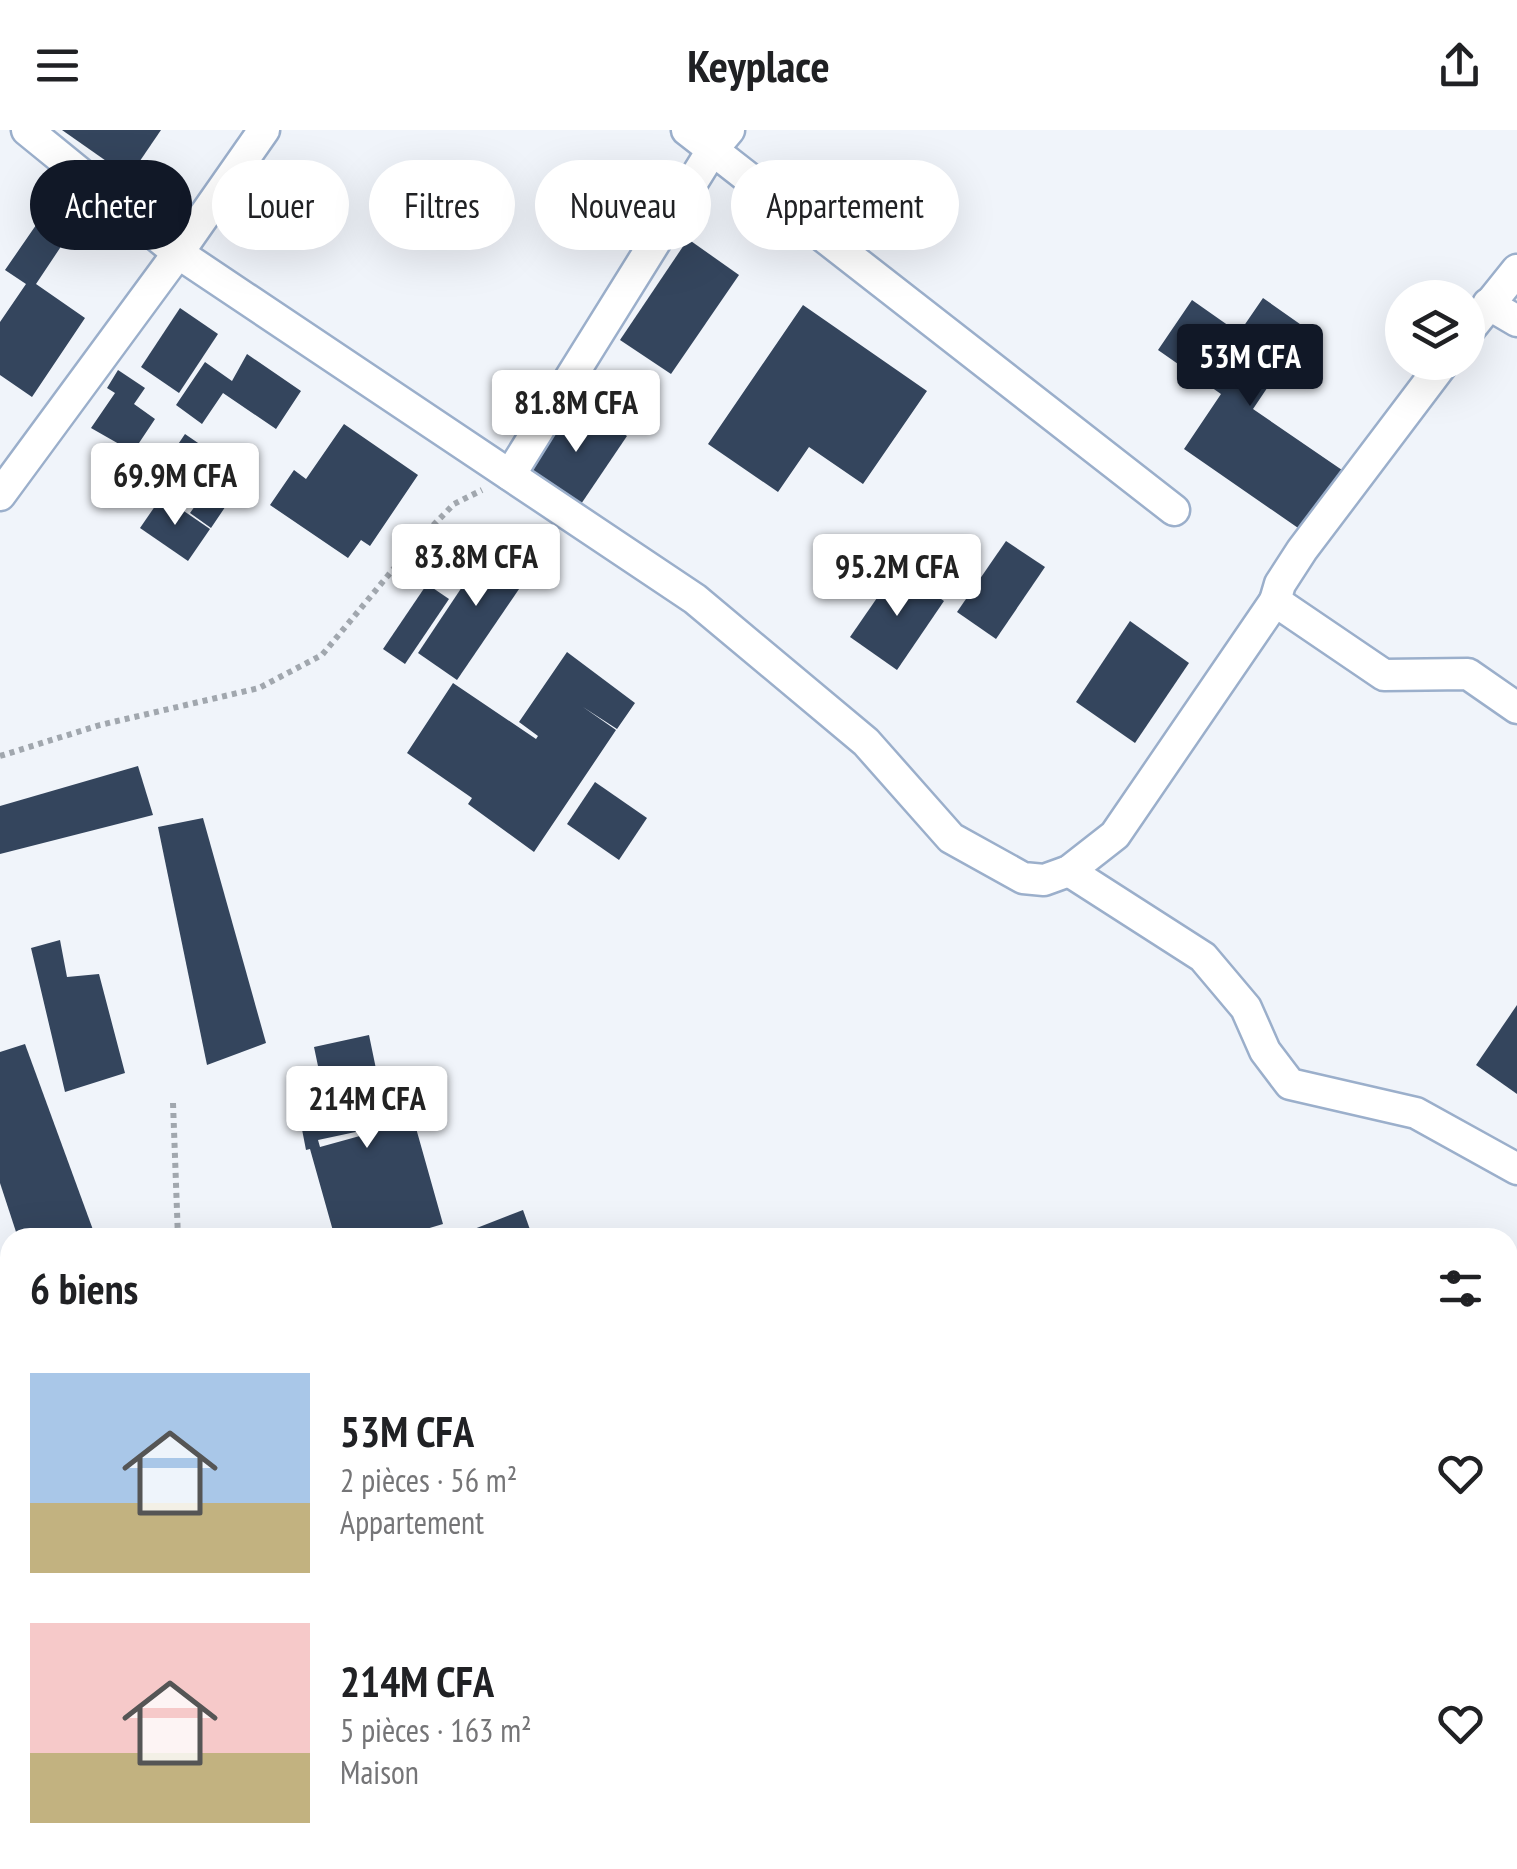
<!DOCTYPE html>
<html lang="fr">
<meta charset="utf-8">
<style>
:root{--surface:#fff;--page:#f2f2f2;--text:#202124;--muted:#757577;--accent:#111827}
body{margin:0;font-family:"PT Sans Narrow",sans-serif;background:var(--page);color:var(--text);height:100vh;display:flex;flex-direction:column;font-size:38px;white-space:nowrap}
*{box-sizing:border-box;margin:0}
p{font-size:32px;color:var(--muted)}
.icon{flex:none;width:55px;height:55px;fill:none;stroke:currentColor;stroke-width:2;stroke-linecap:round;stroke-linejoin:round}
.map{position:relative;flex:1;overflow:hidden}
.drawer{position:absolute;left:0px;top:1098px;width:1518px;height:642px;display:flex;flex-direction:column;background:var(--surface);border-radius:30px 30px 0 0;box-shadow:0 10px 40px #0002}
.drawer>*{flex:none}
.hud{position:absolute;left:30px;top:30px;width:1000px;height:90px;display:flex;gap:20px}
.fabs{position:absolute;left:1385px;top:150px;display:grid;gap:20px}
.fabs a{display:grid;place-items:center;width:100px;height:100px;border-radius:50%;background:var(--surface);box-shadow:0 10px 40px #0002;font-size:50px}
.price{position:absolute;translate:-50% -85px;padding:0 22px;border-radius:10px;background:#fff;color:#222;font-size:32px;line-height:65px;filter:drop-shadow(0 2px 5px #0008)}
.price::after{content:'';position:absolute;left:50%;top:60px;width:30px;height:22px;margin-left:-15px;background:inherit;clip-path:polygon(0 0,100% 0,50% 100%)}
.price.on{background:var(--accent);color:#fff}
ul{padding:0;list-style:none}
li{display:flex;align-items:center;gap:30px;height:250px;padding:0 30px}
li span{display:grid;place-items:center;flex:none;width:280px;height:200px;border-radius:0px;color:#555}
li>.icon{margin-inline-start:auto}
span .icon{width:120px;height:120px;fill:#fffc;stroke-width:1}
li b{font-size:42px}
h2{display:flex;justify-content:space-between;align-items:center;height:120px;padding:0 30px;font-size:42px}
.tag{padding:0 35px;border-radius:45px;background:var(--surface);box-shadow:0 10px 40px #0002;font-size:35px;line-height:90px}
.tag.on{background:var(--accent);color:#fff}
header{display:flex;justify-content:space-between;align-items:center;height:130px;padding:0 30px;background:var(--surface);font-size:45px;font-weight:700}
.map>svg:first-child{display:block}
.building{fill:#34455d}
.lines{fill:none;stroke-linecap:round;stroke-linejoin:round}
.minor-casing{stroke:#9bafcb;stroke-width:35}
.tertiary-casing{stroke:#9bafcb;stroke-width:42}
.path{stroke:#a1a7ae;stroke-width:6;stroke-dasharray:5 5;stroke-linecap:butt}
.minor{stroke:#fff;stroke-width:30}
.tertiary{stroke:#fff;stroke-width:38}
</style>
<header><svg class="icon" aria-label="menu" viewBox="0 0 24 24"><path d="M4 6h16M4 12h16M4 18h16"/></svg>Keyplace<svg class="icon" aria-label="share" viewBox="0 0 24 24"><path d="M12 15V3M7 8l5-5 5 5M5 13v7h14v-7"/></svg></header>
<div class="map">
<svg width="1517" height="1739" viewBox="0 0 1517 1739">
<rect width="100%" height="100%" fill="#f0f4fa"/>
<g class="building">
<path d="M62,0H161L129,47Z"/>
<path d="M162,58L181,71L161,100L142,87Z"/>
<path d="M54,69L80,88L36,154L85,188L32,267L0,245V192L26,154L5,140Z"/>
<path d="M688,109L739,145L671,244L620,210Z"/>
<path d="M1263,168L1307,199L1253,279L1342,340L1301,400L1184,319L1221,264L1158,220L1192,170L1239,203Z"/>
<path d="M803,175L927,261L863,354L809,317L778,362L708,314Z"/>
<path d="M180,178L218,204L179,263L141,237Z"/>
<path d="M247,224L301,261L276,299L223,263L202,294L176,275L205,232L232,251Z"/>
<path d="M118,240L145,258L134,274L155,289L133,322L91,298L115,263L107,258Z"/>
<path d="M575,270L627,306L577,380L525,344Z"/>
<path d="M344,294L418,345L370,416L361,410L348,428L270,375L294,340L306,349Z"/>
<path d="M185,304L246,346L211,398L190,383L195,376L171,360L166,367L150,356Z"/>
<path d="M162,366L210,399L188,431L140,398Z"/>
<path d="M494,409L534,437L457,550L418,523Z"/>
<path d="M1006,411L1045,437L996,509L957,482Z"/>
<path d="M897,439L944,471L897,540L850,507Z"/>
<path d="M427,454L449,469L405,534L383,519Z"/>
<path d="M1130,491L1189,533L1135,613L1076,572Z"/>
<path d="M567,522L635,573L617,599L583,577L616,600L534,722L468,674L472,668L407,623L453,553L536,609L538,606L519,592Z"/>
<path d="M138,636L153,685L0,724V676Z"/>
<path d="M595,652L647,688L619,730L567,694Z"/>
<path d="M203,688L266,913L207,935L158,697Z"/>
<path d="M60,810L67,847L99,844L125,943L65,962L31,818Z"/>
<path d="M1517,875V964L1476,935Z"/>
<path d="M369,905L381,963L400,959L407,991L318,1010L320,1017L414,991L443,1094L396,1108H335L310,1019L306,1020L299,984L327,979L314,917Z"/>
<path d="M25,914L96,1108H18L0,1053V922Z"/>
<path d="M523,1080L533,1108H472L469,1101Z"/>
<path d="M1508,1275L1517,1281V1324L1508,1318Z"/>
<path d="M10,1633V1678L0,1671V1650Z"/>
<path d="M447,1730H482L473,1739H457Z"/>
<path d="M647,1730H741L735,1739H641Z"/>
<path d="M875,1730H893L906,1739H869Z"/>
<path d="M1353,1730H1418L1412,1739H1347Z"/>
</g>
<g class="lines">
<defs>
<g id="minor">
<path d="M27,0L178,123L695,469L866,612L951,708L1023,748L1044,750L1069,741L1115,705L1275,471L1384,545L1468,544L1517,578"/>
<path d="M687,0L1174,380"/>
<path d="M1488,174L1517,191"/>
<path d="M1468,201L1517,140"/>
<path d="M510,345L713,19L729,0"/>
<path d="M0,365L178,123L264,0"/>
<path d="M1275,471L1280,454L1302,420L1444,232"/>
<path d="M1069,741L1203,827L1246,878L1265,921L1290,954L1416,983L1517,1039"/>
<path d="M1508,1555L1517,1561"/>
<path d="M381,1739L393,1730"/>
</g>
<g id="tertiary">
<path d="M0,1370L10,1376"/>
<path d="M574,1730L581,1739"/>
</g>
</defs>
<use href="#minor" class="minor-casing"/>
<use href="#tertiary" class="tertiary-casing"/>
<g class="path">
<path d="M0,626L100,595L259,558L322,525L410,419L454,374L482,360"/>
<path d="M173,973L178,1108"/>
</g>
<use href="#minor" class="minor"/>
<use href="#tertiary" class="tertiary"/>
</g>
</svg>
<div class="fabs">
<a><svg class="icon" aria-label="layers" viewBox="0 0 24 24"><path d="M12 4l9 5-9 5-9-5zM3 14l9 5 9-5"/></svg></a>
</div>
<b class="price on" style="left:1250px;top:279px">53M CFA</b>
<b class="price" style="left:576px;top:325px">81.8M CFA</b>
<b class="price" style="left:175px;top:398px">69.9M CFA</b>
<b class="price" style="left:476px;top:479px">83.8M CFA</b>
<b class="price" style="left:897px;top:489px">95.2M CFA</b>
<b class="price" style="left:367px;top:1021px">214M CFA</b>
<div class="hud">
<a class="tag on">Acheter</a>
<a class="tag">Louer</a>
<a class="tag">Filtres</a>
<a class="tag">Nouveau</a>
<a class="tag">Appartement</a>
</div>
<section class="drawer">
<h2>6 biens<svg class="icon" aria-label="filters" viewBox="0 0 24 24"><path d="M4 7h16M4 17h16"/><circle cx="9" cy="7" r="2"/><circle cx="15" cy="17" r="2"/></svg></h2>
<ul>
<li><span style="background:linear-gradient(#a9c7e8 65%,#c2b280 0)"><svg class="icon" aria-label="home" viewBox="0 0 24 24"><path d="M3 11l9-7 9 7M6 9v11h12V9"/></svg></span><div><b>53M CFA</b><p>2 pièces · 56 m²</p><p>Appartement</p></div><svg class="icon" aria-label="heart" viewBox="0 0 24 24"><path d="M12 20l-8-8c-3-5 5-10 8-4 3-6 11-1 8 4z"/></svg></li>
<li><span style="background:linear-gradient(#f6c9c9 65%,#c2b280 0)"><svg class="icon" aria-label="home" viewBox="0 0 24 24"><path d="M3 11l9-7 9 7M6 9v11h12V9"/></svg></span><div><b>214M CFA</b><p>5 pièces · 163 m²</p><p>Maison</p></div><svg class="icon" aria-label="heart" viewBox="0 0 24 24"><path d="M12 20l-8-8c-3-5 5-10 8-4 3-6 11-1 8 4z"/></svg></li>
</ul>
</section>
</div>
